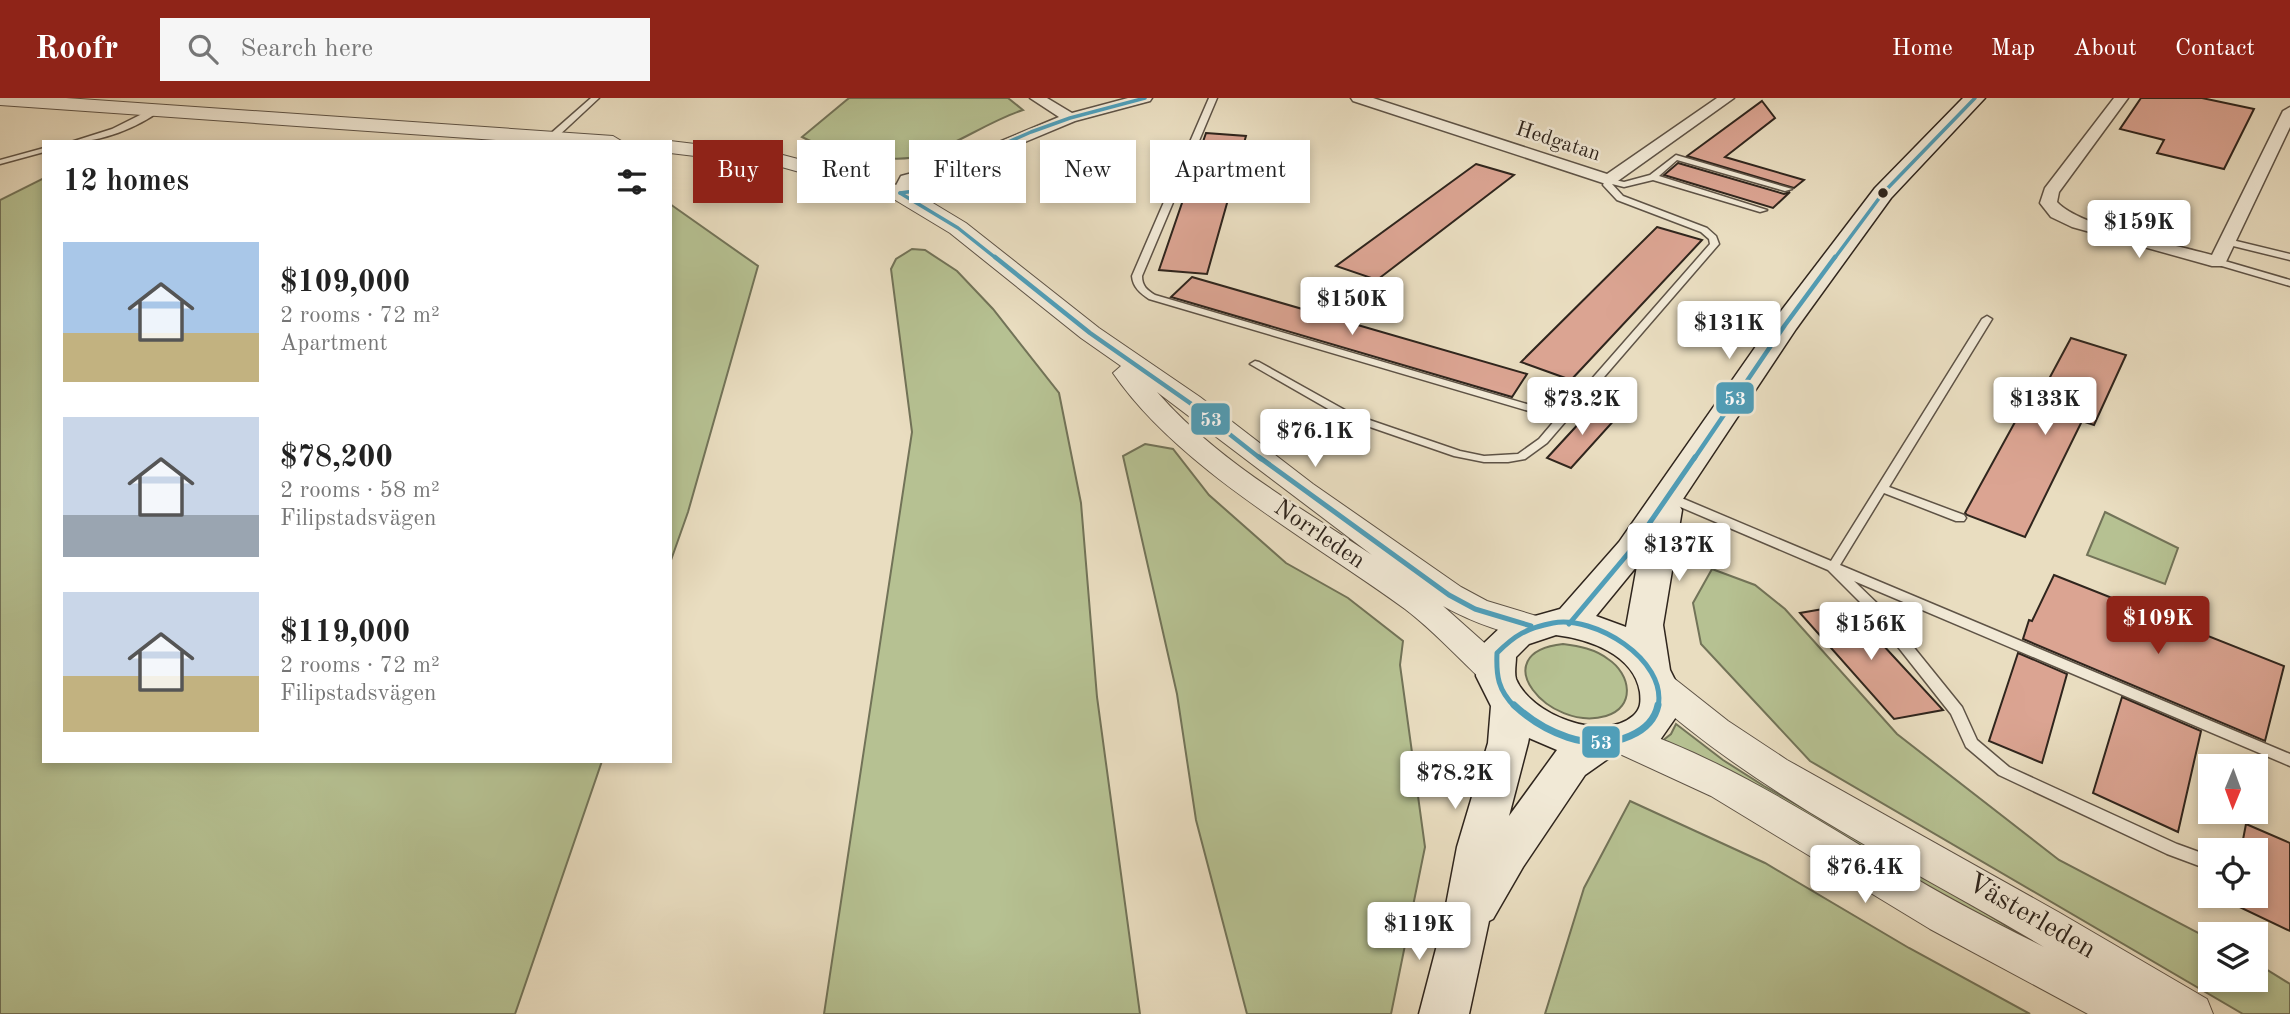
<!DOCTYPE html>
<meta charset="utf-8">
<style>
:root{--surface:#fff;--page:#f6f6f6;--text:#222;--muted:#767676;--accent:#8f2418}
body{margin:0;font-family:"Old Standard TT",serif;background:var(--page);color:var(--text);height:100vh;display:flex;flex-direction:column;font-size:26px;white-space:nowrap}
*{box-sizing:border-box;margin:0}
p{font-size:23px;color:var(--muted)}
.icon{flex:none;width:38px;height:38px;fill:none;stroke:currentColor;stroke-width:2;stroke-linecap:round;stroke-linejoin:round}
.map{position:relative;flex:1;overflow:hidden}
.side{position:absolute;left:42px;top:42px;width:630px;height:623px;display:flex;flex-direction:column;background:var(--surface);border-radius:0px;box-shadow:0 4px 10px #0003}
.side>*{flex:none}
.guide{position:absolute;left:693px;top:42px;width:665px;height:63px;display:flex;gap:14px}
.needle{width:46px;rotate:181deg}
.controls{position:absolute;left:2198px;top:656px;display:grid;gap:14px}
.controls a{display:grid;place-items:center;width:70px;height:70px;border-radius:0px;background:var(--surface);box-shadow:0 4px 10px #0003;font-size:35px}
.price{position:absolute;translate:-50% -60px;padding:0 16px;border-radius:7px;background:#fff;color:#222;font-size:23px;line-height:46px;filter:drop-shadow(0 2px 4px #0008)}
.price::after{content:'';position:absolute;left:50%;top:42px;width:21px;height:16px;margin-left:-10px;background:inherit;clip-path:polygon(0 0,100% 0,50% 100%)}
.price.on{background:var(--accent);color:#fff}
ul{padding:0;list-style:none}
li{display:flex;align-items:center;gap:21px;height:175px;padding:0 21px}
li span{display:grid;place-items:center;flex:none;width:196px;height:140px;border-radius:0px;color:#555}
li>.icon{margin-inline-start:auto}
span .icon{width:84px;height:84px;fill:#fffc;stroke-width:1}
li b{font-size:30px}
h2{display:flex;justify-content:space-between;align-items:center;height:84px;padding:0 21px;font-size:30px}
.tag{padding:0 24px;border-radius:0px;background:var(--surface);box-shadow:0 4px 10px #0003;font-size:24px;line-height:63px}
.tag.on{background:var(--accent);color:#fff}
header{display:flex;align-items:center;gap:42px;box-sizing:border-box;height:98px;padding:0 35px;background:var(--accent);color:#fff}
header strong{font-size:33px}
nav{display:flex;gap:38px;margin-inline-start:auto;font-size:24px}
.search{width:490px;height:63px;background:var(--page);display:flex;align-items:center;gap:18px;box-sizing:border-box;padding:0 24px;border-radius:0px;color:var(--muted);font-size:26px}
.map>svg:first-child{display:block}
.green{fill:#b6c192;stroke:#727358;stroke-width:2}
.building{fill:#dba492;stroke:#2f251d;stroke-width:2}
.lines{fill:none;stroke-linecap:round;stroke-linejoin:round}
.service-casing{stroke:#5e5346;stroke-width:3}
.minor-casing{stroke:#5e5346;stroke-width:3}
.tertiary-casing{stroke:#5e5346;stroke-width:2}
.secondary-casing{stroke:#2f251d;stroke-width:3}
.service{fill:#f1e9d6;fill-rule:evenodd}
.minor{fill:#f1e9d6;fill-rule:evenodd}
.tertiary{fill:#f1e9d6;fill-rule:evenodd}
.secondary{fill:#f1e9d6;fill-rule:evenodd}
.bus-1-far3-casing{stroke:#f1e9d6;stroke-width:7}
.bus-1-far2-casing{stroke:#f1e9d6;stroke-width:9}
.bus-1-far1-casing{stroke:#f1e9d6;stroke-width:10}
.bus-1-casing{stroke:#f1e9d6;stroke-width:12}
.bus-1-far3{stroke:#509eb8;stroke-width:3.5}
.bus-1-far2{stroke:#509eb8;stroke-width:4.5}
.bus-1-far1{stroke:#509eb8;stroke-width:5}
.bus-1{stroke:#509eb8;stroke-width:7}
.bus-dot{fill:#2f251d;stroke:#f1e9d6;stroke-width:2.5}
.labels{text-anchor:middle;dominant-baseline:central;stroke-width:5;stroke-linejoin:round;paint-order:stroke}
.far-street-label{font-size:21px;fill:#2f251d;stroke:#f1e9d6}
.street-label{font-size:24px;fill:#2f251d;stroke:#f1e9d6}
.near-street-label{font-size:28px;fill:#2f251d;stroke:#f1e9d6}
.line-badge{stroke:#f1e9d6;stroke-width:2.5}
.badge-label{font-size:19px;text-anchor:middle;font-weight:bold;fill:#fff}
</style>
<header>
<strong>Roofr</strong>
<div class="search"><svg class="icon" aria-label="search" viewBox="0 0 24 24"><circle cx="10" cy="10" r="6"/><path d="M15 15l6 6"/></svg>Search here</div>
<nav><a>Home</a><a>Map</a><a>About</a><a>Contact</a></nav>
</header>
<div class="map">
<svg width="2290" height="916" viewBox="0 0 2290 916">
<rect width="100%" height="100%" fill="#e9ddc0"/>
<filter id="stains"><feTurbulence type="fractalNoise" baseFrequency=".00286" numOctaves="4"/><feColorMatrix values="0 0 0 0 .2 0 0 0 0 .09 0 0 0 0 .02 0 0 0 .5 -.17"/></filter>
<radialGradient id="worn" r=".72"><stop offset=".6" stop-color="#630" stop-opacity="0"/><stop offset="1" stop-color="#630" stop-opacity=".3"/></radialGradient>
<g class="green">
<path d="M849,0H1008L1023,12C989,23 958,46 924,57C893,67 831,54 802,39Z"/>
<path d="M44,80V663H602L515,916H0V102Z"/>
<path d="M670,106L758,168L688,414L670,465Z"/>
<path d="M912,151L925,152L957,173L993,211L1059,295L1081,405L1097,599L1140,916H824L912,334L891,171L896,161Z"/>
<path d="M1145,346L1173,351L1209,397L1286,465L1348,500L1403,543L1400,567L1425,749L1391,916H1247L1196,722L1177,596L1123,358Z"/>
<path d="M2105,414L2178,450L2165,486L2087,457Z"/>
<path d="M1712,471L1755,487L1785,511L1897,636L2059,762L2210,841V882H2256V865L2290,886V916H2243L1810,663L1701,546L1693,505Z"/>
<path d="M1563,546C1579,548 1595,551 1608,561C1631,576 1636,609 1606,618C1549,635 1482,555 1563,546Z"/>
<path d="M1676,626L1723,662L1764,688L1950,793L2099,885L1657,647L1671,636Z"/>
<path d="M1630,703L1765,765L1909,850L2030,916H1545L1584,790Z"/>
</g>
<g class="building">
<path d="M2141,0H2202L2254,11L2224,71L2157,55L2164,42L2120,31Z"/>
<path d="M1762,3L1775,20L1725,59L1804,82L1794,90L1687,58Z"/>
<path d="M1206,35L1246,38L1207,176L1159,172Z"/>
<path d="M1678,65L1784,96L1790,94L1773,110L1664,77Z"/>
<path d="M1476,66L1514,77L1377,182L1336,168Z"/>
<path d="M1657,129L1702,142L1571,282L1521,264Z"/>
<path d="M1192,179L1527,276L1512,299L1171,199Z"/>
<path d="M2071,240L2126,257L2094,327L2082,323L2025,439L1967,417L1965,415L2026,304L2035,307Z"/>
<path d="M1594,309L1618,318L1571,370L1547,360Z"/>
<path d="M2054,477L2284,568L2265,643L2023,541L2029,522L2032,523Z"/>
<path d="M1846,507L1943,612L1894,621L1800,515Z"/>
<path d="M2018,555L2067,576L2042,665L1989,643Z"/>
<path d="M2122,599L2201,633L2178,734L2093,695Z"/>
<path d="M2246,726L2290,745V833L2231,805L2233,798H2256V752H2241Z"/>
</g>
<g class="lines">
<defs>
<g id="service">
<path d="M591,0H599L555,41H549V37Z"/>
<path d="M1209,0H1217L1142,178C1142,188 1147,192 1155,197L1561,316L1710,146L1709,141L1701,134L1617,102L1603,87L1606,80L1624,84L1650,77L1676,57L1792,91L1785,93L1677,62L1659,78L1767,112L1760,114L1653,82L1624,89L1612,86L1623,98L1707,130L1716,138L1719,146L1547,345L1525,361L1508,364H1484L1454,358L1344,320L1250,266L1255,263L1259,264L1352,316L1460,353L1484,358L1518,356L1539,341L1556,321L1149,201C1140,195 1133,189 1132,178Z"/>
<path d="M154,10L161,12C137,30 101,44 71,44L112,31Z"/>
<path d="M44,50V54L0,66V62Z"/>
<path d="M2228,141L2290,156V162L2225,146V142Z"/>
<path d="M2218,161L2290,182V188L2215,166L2213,164Z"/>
<path d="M1987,218L1992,221L1889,389L1964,417L1966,420L1964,423H1956L1884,395L1840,467L2290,656V668L1854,483L1882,510L1962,609L1977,642L2009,669L2177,746L2210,758V772L2167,756L1999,677L1966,649L1951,616L1872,516L1828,472L1664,402L1662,399L1664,396H1672L1831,463L1982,221Z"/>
</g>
<g id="minor">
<path d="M1030,0H1047L1072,15L1128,0H1152L1150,3L1075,23L958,72L914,84L906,99H894L892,95L901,78L946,66L1059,19Z"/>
<path d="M1351,0H1373L1607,76L1717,0H1734L1615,85L1609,87L1353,3Z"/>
<path d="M2114,0H2128L2059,94L2057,104C2079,129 2177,147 2212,157L2283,13L2290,9V29L2224,168H2212L2072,129L2051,119L2040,105L2045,90Z"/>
</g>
<g id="tertiary">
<path d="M0,0H66L613,38L623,44H525L0,7Z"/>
<path d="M670,43L779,56L908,90L966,125L1099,230L1200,299L1313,386L1461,489L1487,503L1543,520L1548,528L1543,536C1518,544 1466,521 1443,508L1507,565L1512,574L1507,583L1495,587L1483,583C1457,559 1433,532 1405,511C1311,442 1179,371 1113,275L1121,268L1081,240L950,135L892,100L778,68L670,55V44H667ZM1157,294L1372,457C1298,408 1215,361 1157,294Z"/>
<path d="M1659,574L1671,578L1728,623L1787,662L2060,815L2207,901L2213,916H2088L1930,831L1711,698L1609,651L1604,641L1609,631L1622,627C1720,658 1807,716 1895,768C1943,798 1994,824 2044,849C1910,769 1764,701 1647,596L1641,587L1647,578Z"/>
</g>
<path id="secondary" d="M1963,0H1985L1891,100L1796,231L1679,407L1682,412L1663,527L1670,572L1679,590L1680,605L1676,619L1660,642L1641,651L1612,658L1585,677L1523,769L1493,821L1489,823L1469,916H1419L1442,828L1457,749L1488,645L1491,608L1476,578L1478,555L1484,545L1503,527L1560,511L1619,444L1775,221L1875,90ZM1637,468L1626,529L1596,518ZM1556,537C1588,541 1634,556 1640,594C1641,604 1641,611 1633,618C1602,645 1530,616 1516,581C1514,574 1516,566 1516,559L1529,546ZM1529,640L1557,652L1509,718L1528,645Z"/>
</defs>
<use href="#service" class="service-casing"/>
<use href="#minor" class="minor-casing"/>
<use href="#tertiary" class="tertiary-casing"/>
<use href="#secondary" class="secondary-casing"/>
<use href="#service" class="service"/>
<use href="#minor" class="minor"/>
<use href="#tertiary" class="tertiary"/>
<use href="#secondary" class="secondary"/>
<defs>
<g id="bus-1-far3">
<path d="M900,95L958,130L997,161"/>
<path d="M900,95L922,92L952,69L1031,34L1070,20L1145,0"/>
<path d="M1834,161L1883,95L1975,0"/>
</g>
<g id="bus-1-far2">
<path d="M995,159L1090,235L1190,305L1261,361"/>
<path d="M1694,361L1785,227L1835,159"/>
</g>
<g id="bus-1-far1">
<path d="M1259,359L1449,497L1475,511L1531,528"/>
<path d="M1569,526L1631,452L1695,359"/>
<path d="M1515,609C1498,592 1496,578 1497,555C1515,537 1527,530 1553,525C1593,517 1668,561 1658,609"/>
</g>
<path id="bus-1" d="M1514,607C1543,634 1590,656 1630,638C1644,632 1655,622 1658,607"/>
</defs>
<use href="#bus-1-far3" class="bus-1-far3-casing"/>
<use href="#bus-1-far2" class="bus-1-far2-casing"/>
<use href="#bus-1-far1" class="bus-1-far1-casing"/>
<use href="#bus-1" class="bus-1-casing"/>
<use href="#bus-1-far3" class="bus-1-far3"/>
<use href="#bus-1-far2" class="bus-1-far2"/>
<use href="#bus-1-far1" class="bus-1-far1"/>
<use href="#bus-1" class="bus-1"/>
</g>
<circle class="bus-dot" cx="1883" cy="95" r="6"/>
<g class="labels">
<g class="far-street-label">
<text transform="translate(1558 44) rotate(18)">Hedgatan</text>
</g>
<g class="street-label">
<text transform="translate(1319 437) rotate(34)">Norrleden</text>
</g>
<g class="near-street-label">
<text transform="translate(2031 819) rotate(30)">Västerleden</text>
</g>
</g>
<g class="line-badge">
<rect x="1715" y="283" width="40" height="34" rx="7" fill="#509eb8"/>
<rect x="1190" y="304" width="41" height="34" rx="7" fill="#509eb8"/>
<rect x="1581" y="627" width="40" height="34" rx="7" fill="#509eb8"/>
</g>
<g class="badge-label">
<text x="1735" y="307">53</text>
<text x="1211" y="328">53</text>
<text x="1601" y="651">53</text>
</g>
<rect width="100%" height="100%" filter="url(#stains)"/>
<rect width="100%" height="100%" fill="url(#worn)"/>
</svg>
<div class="controls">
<a><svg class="needle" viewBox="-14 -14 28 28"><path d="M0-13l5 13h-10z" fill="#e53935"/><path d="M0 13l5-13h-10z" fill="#767676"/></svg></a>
<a><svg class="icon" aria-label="locate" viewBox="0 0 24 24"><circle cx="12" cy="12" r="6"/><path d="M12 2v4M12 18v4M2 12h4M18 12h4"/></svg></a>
<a><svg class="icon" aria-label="layers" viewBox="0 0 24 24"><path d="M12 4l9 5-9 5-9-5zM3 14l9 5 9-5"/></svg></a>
</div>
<b class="price" style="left:2139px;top:162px">$159K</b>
<b class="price" style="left:1352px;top:239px">$150K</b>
<b class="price" style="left:1729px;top:263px">$131K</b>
<b class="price" style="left:1582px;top:339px">$73.2K</b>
<b class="price" style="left:2045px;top:339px">$133K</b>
<b class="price" style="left:1315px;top:371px">$76.1K</b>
<b class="price" style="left:1679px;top:485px">$137K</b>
<b class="price on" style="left:2158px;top:558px">$109K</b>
<b class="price" style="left:1871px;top:564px">$156K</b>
<b class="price" style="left:1455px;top:713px">$78.2K</b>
<b class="price" style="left:1865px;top:807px">$76.4K</b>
<b class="price" style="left:1419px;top:864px">$119K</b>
<div class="guide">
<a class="tag on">Buy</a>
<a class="tag">Rent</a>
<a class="tag">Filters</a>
<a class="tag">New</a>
<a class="tag">Apartment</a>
</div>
<section class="side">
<h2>12 homes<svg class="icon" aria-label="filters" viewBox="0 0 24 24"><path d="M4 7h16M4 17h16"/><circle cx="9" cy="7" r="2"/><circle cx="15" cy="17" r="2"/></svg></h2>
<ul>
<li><span style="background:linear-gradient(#a9c7e8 65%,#c2b280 0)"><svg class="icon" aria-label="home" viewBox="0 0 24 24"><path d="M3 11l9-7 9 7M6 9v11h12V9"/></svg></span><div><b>$109,000</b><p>2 rooms · 72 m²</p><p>Apartment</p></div></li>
<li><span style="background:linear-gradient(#c9d6e8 70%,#9aa5b1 0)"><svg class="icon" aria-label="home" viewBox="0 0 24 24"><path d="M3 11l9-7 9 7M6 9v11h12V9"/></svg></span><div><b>$78,200</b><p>2 rooms · 58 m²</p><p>Filipstadsvägen</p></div></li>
<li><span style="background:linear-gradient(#c9d6e8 60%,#c2b280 0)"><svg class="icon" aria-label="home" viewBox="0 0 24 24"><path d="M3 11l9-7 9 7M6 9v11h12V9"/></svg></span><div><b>$119,000</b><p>2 rooms · 72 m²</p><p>Filipstadsvägen</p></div></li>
</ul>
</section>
</div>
